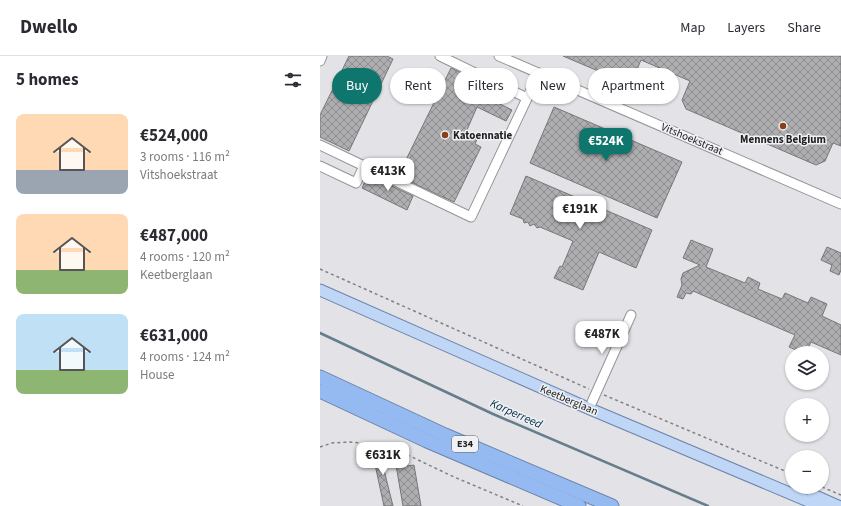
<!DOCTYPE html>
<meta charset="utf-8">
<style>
:root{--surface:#fff;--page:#f7f7f7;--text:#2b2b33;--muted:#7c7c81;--line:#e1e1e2;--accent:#0f766e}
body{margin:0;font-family:"Source Sans 3",sans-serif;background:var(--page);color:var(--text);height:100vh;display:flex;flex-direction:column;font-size:15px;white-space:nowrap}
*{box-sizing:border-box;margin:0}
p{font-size:13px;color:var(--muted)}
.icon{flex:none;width:22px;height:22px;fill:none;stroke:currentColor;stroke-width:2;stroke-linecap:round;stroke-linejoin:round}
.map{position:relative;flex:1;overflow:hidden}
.details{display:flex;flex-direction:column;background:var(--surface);width:320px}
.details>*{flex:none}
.hud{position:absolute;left:12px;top:12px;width:380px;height:36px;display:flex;gap:8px}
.tools{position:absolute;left:465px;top:290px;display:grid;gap:8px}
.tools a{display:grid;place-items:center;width:44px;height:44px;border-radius:50%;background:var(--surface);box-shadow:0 1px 3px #0004;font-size:20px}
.price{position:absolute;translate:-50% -34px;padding:0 9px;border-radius:8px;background:#fff;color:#222;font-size:13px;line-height:26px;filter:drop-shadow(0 1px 2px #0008)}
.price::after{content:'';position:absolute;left:50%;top:24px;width:12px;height:9px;margin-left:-6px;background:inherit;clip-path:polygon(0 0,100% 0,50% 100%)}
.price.current{background:var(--accent);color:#fff}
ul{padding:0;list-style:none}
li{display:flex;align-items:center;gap:12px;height:100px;padding:0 16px}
li span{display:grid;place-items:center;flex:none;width:112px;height:80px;border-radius:8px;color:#555}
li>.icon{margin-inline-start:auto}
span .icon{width:48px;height:48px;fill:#fffc;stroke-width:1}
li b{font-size:17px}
h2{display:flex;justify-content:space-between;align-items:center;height:48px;padding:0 16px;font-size:17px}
.tag{padding:0 14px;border-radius:18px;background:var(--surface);box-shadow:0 1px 3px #0004;font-size:14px;line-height:36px}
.tag.current{background:var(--accent);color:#fff}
header{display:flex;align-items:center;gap:24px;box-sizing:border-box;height:56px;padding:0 20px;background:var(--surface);border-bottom:1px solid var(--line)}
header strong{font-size:19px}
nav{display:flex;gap:22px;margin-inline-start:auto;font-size:14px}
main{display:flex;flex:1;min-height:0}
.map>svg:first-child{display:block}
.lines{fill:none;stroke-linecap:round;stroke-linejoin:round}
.stream{stroke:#667e8c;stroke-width:2.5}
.building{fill:url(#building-cross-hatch);stroke:#787679}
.minor-casing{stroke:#949497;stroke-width:11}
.major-casing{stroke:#6c84a9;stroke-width:13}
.highway-casing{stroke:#6c84a9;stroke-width:15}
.path{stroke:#808083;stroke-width:1.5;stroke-dasharray:3 3;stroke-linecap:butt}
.minor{stroke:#fff;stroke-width:9}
.major{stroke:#bfd6f7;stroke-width:11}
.highway{stroke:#95baf1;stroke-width:13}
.poi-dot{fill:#864116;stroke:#f0f1f4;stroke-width:1.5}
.labels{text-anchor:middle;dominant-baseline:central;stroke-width:3;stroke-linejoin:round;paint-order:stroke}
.shield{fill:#f0f1f4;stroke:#5f5f61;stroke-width:1}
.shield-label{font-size:10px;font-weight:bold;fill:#212122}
.poi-label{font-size:11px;font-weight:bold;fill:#212122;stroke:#f0f1f4;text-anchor:start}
.street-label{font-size:11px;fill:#212122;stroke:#f0f1f4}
.water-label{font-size:12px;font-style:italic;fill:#002f43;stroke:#f0f1f4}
</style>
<header>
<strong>Dwello</strong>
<nav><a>Map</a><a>Layers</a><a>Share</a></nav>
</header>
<main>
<section class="details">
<h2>5 homes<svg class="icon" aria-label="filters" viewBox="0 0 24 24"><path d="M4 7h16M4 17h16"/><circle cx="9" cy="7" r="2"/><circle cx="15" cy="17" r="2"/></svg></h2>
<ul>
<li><span style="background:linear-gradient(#ffd9b3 70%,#9aa5b1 0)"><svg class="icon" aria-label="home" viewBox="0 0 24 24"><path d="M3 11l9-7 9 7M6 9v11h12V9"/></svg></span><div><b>€524,000</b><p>3 rooms · 116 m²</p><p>Vitshoekstraat</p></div></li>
<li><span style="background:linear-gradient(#ffd9b3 70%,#8fb573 0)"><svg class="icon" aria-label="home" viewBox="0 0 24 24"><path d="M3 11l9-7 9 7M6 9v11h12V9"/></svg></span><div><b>€487,000</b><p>4 rooms · 120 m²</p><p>Keetberglaan</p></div></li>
<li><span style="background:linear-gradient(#bfe0f5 70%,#8fb573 0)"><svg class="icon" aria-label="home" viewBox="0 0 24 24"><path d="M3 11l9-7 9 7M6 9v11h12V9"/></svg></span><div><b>€631,000</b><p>4 rooms · 124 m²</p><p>House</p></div></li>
</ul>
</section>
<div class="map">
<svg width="521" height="450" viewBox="0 0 521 450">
<defs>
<pattern id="building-cross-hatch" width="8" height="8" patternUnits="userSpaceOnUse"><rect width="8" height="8" fill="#aeadb0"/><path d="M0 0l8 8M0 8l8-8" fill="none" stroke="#8d8c8f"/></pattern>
</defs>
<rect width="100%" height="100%" fill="#e3e3e7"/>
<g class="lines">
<path class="stream" d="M0,277L173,358L388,450"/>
</g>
<g class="building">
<path d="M29,0H67L73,3L29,95L0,81V59Z"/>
<path d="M243,0H521V90L513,87L505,105L496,109L366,53L362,44L370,25L321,4L313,23L304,26Z"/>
<path d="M131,12L183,37L178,47L192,54L186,65L157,51L146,76L158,81L155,88L161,91L134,146L78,120Z"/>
<path d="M234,51L362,106L337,162L210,107Z"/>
<path d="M48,119L93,140L87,154L42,132Z"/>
<path d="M206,120L332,174L316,212L279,196L263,234L234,222L240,210L242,211L253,185L220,171L217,172L214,168L210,170L208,166L204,167L203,163L190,158Z"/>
<path d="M371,184L393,193L386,211L425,227L428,221L440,227L438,233L462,243L465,237L488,247L491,241L507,248L502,260L521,269V299L491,286L486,297H483L469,291L475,279L373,235L371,238L366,237L363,243L357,241L362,229L361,223L363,217L380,209L363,202Z"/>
<path d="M507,191L521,197V214L519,219L510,215L512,209L501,204Z"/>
<path d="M54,395L71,396L70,406H62L73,450H64L54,404Z"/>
<path d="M86,407L87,410L94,409L101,450H83L76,409Z"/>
</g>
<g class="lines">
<defs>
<g id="minor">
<path d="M120,0L207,42"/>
<path d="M179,0L521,148"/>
<path d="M0,5L2,0"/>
<path d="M0,89L44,110L36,127L0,110"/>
<path d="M44,110L151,161L219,17"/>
<path d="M272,346L311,259"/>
</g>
<g id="major">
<path d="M0,234L270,353L500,450"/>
<path d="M493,439L518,450"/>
</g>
<g id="highway">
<path d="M0,321L125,379L292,450"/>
<path d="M0,335L107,385L259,450"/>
</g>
</defs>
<use href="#minor" class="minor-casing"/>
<use href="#major" class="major-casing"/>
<use href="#highway" class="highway-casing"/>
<g class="path">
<path d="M0,213L269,333"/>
<path d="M284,339L472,418"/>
<path d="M0,391L12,387L30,386L60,389L73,392L134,421L203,450"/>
<path d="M502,431L521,439"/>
</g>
<use href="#minor" class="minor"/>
<use href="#major" class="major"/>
<use href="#highway" class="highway"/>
</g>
<g class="poi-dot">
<circle cx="463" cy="70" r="4"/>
<circle cx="125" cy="79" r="4"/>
</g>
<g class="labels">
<rect class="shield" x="132" y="380" width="26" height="16" rx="3"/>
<g class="shield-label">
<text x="145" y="388">E34</text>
</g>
<g class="poi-label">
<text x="133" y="79">Katoennatie</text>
<text x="463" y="83" text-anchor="middle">Mennens Belgium</text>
</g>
<g class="street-label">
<text transform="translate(372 83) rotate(23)">Vitshoekstraat</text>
<text transform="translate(249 344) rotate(23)">Keetberglaan</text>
</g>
<g class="water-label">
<text transform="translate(196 358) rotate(24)">Karperreed</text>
</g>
</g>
</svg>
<div class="tools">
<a><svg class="icon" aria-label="layers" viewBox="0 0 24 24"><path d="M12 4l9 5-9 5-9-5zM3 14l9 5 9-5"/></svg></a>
<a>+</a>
<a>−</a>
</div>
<b class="price current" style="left:286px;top:106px">€524K</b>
<b class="price" style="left:68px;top:136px">€413K</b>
<b class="price" style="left:260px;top:174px">€191K</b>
<b class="price" style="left:282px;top:299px">€487K</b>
<b class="price" style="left:63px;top:420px">€631K</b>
<div class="hud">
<a class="tag current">Buy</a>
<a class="tag">Rent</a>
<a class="tag">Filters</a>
<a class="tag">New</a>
<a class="tag">Apartment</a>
</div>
</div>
</main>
